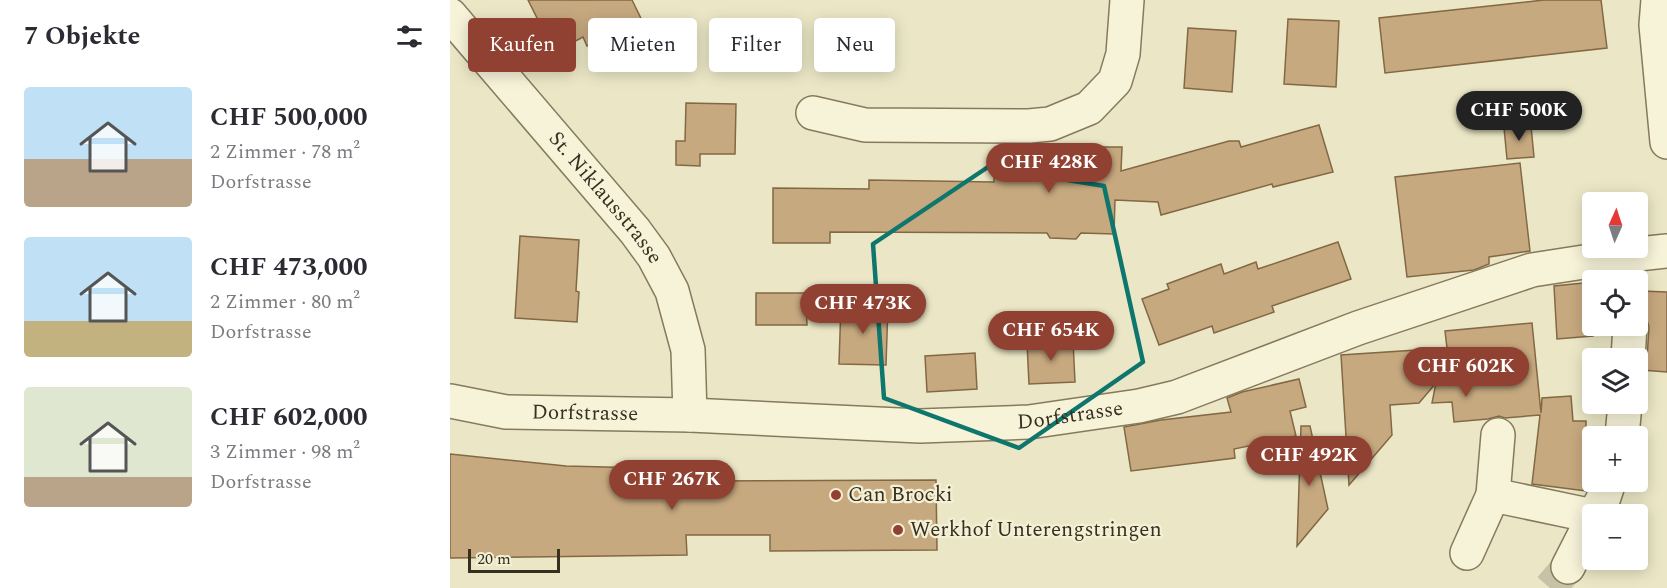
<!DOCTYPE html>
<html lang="de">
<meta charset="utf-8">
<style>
:root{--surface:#fff;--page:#f7f7f7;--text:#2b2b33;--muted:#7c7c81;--accent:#914131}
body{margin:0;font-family:Spectral,serif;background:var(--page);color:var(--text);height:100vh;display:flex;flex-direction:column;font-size:22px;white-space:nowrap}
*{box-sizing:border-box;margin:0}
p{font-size:20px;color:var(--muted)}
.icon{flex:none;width:33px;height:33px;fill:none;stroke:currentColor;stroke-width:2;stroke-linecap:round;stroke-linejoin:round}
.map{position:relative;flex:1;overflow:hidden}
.sheet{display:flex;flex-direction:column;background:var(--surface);width:450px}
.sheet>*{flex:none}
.top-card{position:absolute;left:18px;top:18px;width:570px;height:54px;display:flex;gap:12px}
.needle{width:39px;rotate:3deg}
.buttons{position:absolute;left:1132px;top:192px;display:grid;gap:12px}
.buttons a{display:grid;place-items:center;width:66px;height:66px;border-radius:6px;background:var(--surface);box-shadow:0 3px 15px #0003;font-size:30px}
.scale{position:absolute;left:18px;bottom:15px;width:92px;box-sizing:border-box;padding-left:6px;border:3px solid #372f20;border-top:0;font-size:16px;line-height:21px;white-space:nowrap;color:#372f20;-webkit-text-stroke:4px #f3f0d5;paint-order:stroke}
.price{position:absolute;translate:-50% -51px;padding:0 14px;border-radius:21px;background:var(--accent);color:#fff;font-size:20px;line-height:39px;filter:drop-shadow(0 2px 3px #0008)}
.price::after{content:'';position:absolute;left:50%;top:36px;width:18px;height:14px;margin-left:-9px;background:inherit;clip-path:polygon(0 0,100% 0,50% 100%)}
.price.selected{background:#222;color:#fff}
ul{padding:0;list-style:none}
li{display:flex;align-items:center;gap:18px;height:150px;padding:0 24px}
li span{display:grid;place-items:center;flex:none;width:168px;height:120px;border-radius:6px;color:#555}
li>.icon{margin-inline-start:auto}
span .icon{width:72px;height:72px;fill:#fffc;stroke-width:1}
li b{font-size:26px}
h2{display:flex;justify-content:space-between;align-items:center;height:72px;padding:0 24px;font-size:26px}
.tag{padding:0 21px;border-radius:6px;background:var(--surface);box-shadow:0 3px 15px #0003;font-size:21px;line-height:54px}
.tag.selected{background:var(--accent);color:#fff}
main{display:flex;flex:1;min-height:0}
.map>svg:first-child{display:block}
.building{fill:#c7a97f;stroke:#836844;stroke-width:1.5}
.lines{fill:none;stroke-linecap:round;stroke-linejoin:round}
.minor-tunnel{stroke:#c7c2a5;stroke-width:33;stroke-dasharray:33 16;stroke-linecap:butt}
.minor-casing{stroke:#867a5d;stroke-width:36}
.minor{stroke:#f7f3d9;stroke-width:33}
.marked{fill:none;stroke:#0f766e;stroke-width:4.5;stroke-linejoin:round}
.poi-dot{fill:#914131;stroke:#f3f0d5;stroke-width:2}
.labels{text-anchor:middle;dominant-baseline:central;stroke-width:4.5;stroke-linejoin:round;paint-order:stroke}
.street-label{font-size:21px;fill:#372f20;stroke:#f3f0d5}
.poi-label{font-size:21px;fill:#372f20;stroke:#f3f0d5;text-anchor:start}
</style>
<main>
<section class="sheet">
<h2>7 Objekte<svg class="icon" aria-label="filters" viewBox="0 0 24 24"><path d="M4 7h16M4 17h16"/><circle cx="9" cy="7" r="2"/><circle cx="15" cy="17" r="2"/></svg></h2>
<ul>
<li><span style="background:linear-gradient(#bfe0f5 60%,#b9a48a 0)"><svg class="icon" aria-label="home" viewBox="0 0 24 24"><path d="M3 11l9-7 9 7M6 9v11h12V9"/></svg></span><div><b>CHF 500,000</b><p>2 Zimmer · 78 m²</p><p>Dorfstrasse</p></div></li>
<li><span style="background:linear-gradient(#bfe0f5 70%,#c2b280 0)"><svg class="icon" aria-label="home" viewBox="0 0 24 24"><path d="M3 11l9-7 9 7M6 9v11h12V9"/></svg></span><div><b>CHF 473,000</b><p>2 Zimmer · 80 m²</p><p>Dorfstrasse</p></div></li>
<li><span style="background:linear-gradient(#dfe7d0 75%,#b9a48a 0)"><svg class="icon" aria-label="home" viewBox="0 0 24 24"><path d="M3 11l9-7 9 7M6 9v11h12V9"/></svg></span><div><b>CHF 602,000</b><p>3 Zimmer · 98 m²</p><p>Dorfstrasse</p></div></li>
</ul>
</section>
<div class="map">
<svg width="1217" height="588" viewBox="0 0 1217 588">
<rect width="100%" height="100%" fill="#ebe7c6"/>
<g class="building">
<path d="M78,0H182L201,39L158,60L148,41L137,46L133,37L120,44L113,30L97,38Z"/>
<path d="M1094,0H1151L1157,48L935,73L929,18Z"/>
<path d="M838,19L889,21L886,87L834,84Z"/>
<path d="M738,28L786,31L782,92L734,88Z"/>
<path d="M236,103L286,104L285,154H250V166L226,165V141H235Z"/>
<path d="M869,125L883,172L823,187L822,184L711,215L708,202L665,200L664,234L631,233L626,239L600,238L597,233L380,232V243H323V188L419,189V180L544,182V176L568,177L569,173L643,174L645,147H672L671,171L779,141H789L791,147Z"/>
<path d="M1081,126L1084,157L1057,159L1054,128Z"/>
<path d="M1070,163L1080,251L1039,257V264L1024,270L957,277L945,177Z"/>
<path d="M70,236L129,240L126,291L129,292L127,322L65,318Z"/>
<path d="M888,242L901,279L822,306L824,312L764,333L762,326L709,345L692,299L719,289L717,284L771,264L774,274L806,262L808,269Z"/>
<path d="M1143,282V336L1107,339L1104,286Z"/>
<path d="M1191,291L1217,292V372L1192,370L1197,359L1199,327L1196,317L1190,310Z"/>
<path d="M306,293H356L357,325H306Z"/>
<path d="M391,304L438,306L436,365L389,364Z"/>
<path d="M1082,323L1091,413L1092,398L1121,396L1123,421H1136V442H1143L1141,476L1136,491L1082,484L1090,415L1055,418L1049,416L1038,419L1004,422L1002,402L982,403L986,383L969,403L940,405L942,435L899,485L891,355L997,348L995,331Z"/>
<path d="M623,341L625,382L579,384L577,343Z"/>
<path d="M525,353L527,389L477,392L475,356Z"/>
<path d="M849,379L856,407L840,411L846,436L784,449L785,458L681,471L674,427L711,420L781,412L777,398L792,392Z"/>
<path d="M851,426H860L878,509L847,546Z"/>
<path d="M0,454L116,466L234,469V481L486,480L487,550L320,551V535H236L237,555L0,558Z"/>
</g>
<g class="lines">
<path class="minor-tunnel" d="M1100,588L1118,567"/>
<defs>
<g id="minor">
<path d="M1208,0L1206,25L1217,142"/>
<path id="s1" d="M0,15L185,231L204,257L222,291L238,350L240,415"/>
<path d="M363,113L415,125L579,126L600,124L639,108L665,81L673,54L677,0"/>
<path d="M1178,358L1180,326"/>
<path id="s2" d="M0,401L56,412L240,415L470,426L579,422L689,406L727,397L908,328L1082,270L1179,255L1217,251"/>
<path d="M1172,436L1175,404"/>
<path d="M1043,495L1143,516"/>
<path d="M1145,514L1154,497L1159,482"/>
<path d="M1017,553L1043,495L1048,435"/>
<path d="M1118,567L1143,518"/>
</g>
</defs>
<use href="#minor" class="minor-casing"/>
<use href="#minor" class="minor"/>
</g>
<path class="marked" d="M538,167L654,186L693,362L569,448L434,398L423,244Z"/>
<g class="poi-dot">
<circle cx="386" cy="495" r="6"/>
<circle cx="448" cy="530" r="6"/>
</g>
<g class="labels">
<g class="street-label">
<text stroke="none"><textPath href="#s1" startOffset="240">St. Niklausstrasse</textPath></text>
<text stroke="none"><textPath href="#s2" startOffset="136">Dorfstrasse</textPath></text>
<text stroke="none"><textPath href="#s2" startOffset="622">Dorfstrasse</textPath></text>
</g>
<g class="poi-label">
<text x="398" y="495">Can Brocki</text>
<text x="460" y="530">Werkhof Unterengstringen</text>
</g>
</g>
</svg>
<div class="buttons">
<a><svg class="needle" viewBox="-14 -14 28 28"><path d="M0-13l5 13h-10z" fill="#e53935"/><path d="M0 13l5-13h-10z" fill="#7c7c81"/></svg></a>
<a><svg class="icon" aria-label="locate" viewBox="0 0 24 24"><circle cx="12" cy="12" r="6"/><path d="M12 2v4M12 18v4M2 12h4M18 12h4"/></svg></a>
<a><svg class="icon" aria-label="layers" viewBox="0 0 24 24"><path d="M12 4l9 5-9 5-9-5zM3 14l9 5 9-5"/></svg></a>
<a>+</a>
<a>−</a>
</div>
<div class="scale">20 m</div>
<b class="price selected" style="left:1069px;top:142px">CHF 500K</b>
<b class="price" style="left:599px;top:194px">CHF 428K</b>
<b class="price" style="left:413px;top:335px">CHF 473K</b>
<b class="price" style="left:601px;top:362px">CHF 654K</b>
<b class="price" style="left:1016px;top:398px">CHF 602K</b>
<b class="price" style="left:859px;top:487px">CHF 492K</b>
<b class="price" style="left:222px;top:511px">CHF 267K</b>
<div class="top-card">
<a class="tag selected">Kaufen</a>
<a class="tag">Mieten</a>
<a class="tag">Filter</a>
<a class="tag">Neu</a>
</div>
</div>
</main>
